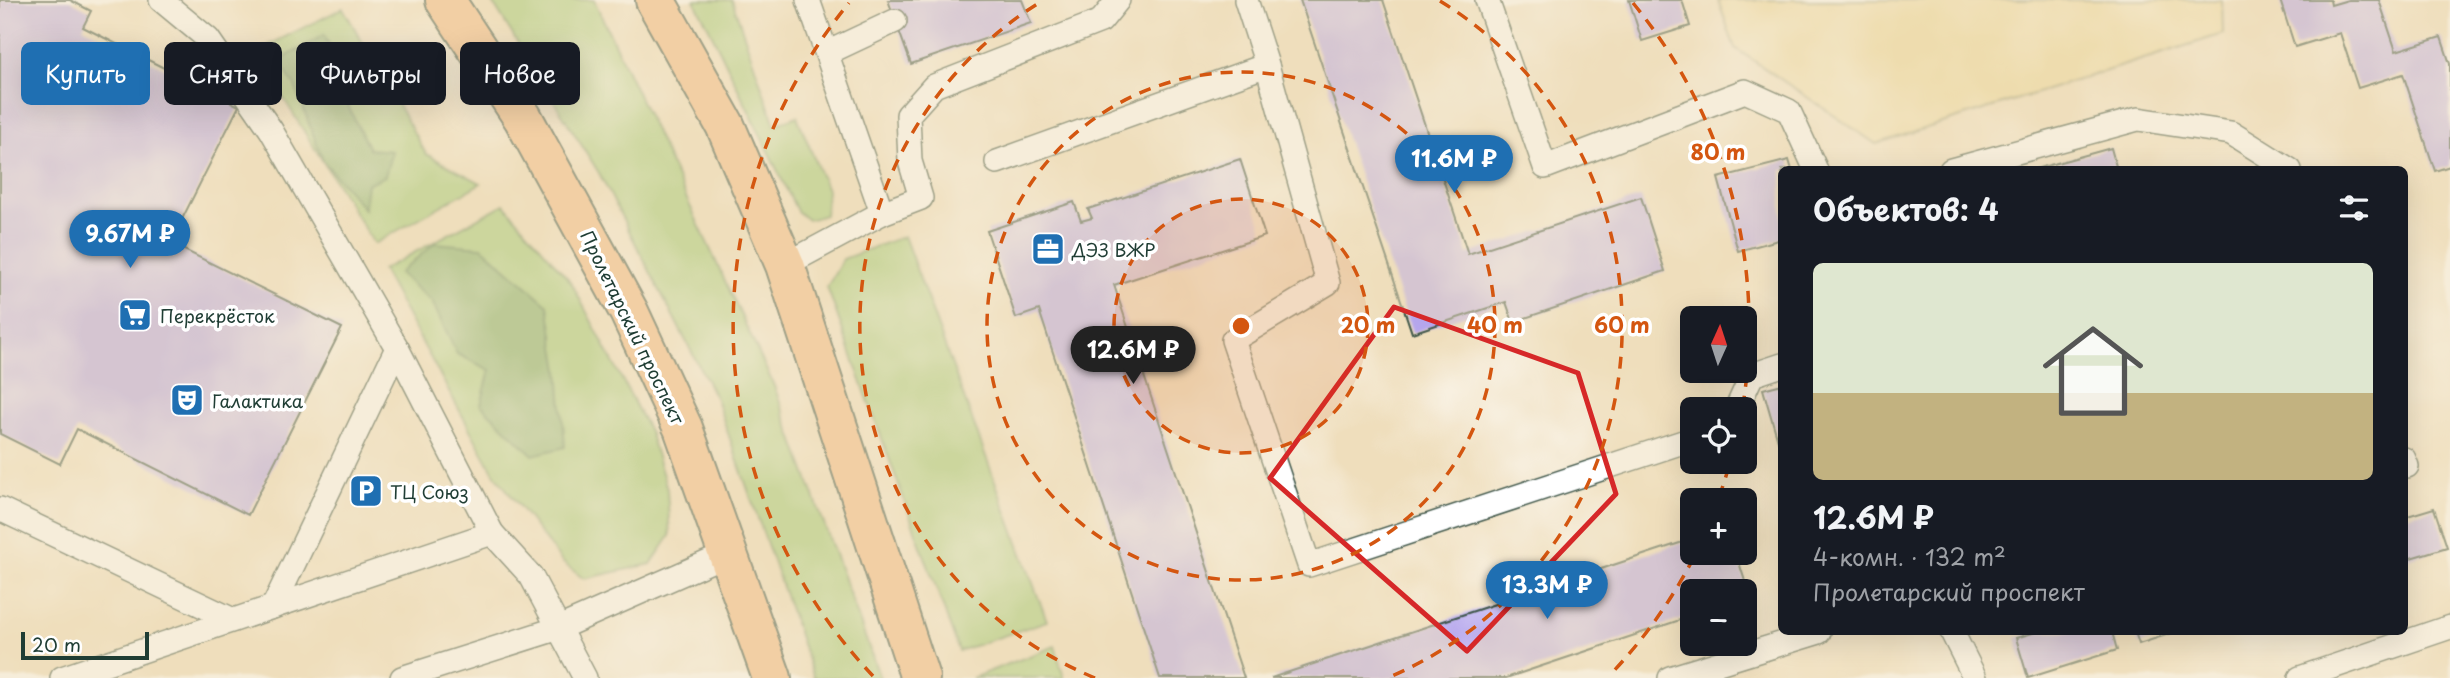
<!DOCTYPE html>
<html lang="ru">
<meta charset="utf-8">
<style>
:root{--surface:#171b24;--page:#242831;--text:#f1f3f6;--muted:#9ea1a6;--line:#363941;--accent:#1f6fb2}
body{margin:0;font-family:"Playpen Sans",sans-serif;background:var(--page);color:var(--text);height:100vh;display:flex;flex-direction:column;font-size:26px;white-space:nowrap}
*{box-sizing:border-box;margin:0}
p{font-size:23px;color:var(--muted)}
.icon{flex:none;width:38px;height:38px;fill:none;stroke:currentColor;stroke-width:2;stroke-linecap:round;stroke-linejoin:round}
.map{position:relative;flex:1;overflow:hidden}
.details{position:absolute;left:1778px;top:166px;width:630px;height:469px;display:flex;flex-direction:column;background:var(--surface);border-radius:10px;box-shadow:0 7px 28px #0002}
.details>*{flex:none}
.banner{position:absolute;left:21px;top:42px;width:665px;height:63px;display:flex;gap:14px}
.needle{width:46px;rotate:3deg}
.buttons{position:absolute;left:1680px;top:306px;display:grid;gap:14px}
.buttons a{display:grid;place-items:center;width:77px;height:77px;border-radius:10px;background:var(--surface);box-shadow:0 7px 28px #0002;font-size:35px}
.scale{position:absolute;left:21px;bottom:18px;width:128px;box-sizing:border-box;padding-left:7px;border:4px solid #1f3d34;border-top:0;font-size:19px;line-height:24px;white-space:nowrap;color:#1f3d34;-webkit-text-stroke:5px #fff;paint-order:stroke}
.price{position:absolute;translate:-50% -60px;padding:0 16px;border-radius:24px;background:var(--accent);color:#fff;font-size:23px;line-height:46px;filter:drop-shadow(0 2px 4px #0008)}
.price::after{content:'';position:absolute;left:50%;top:42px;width:21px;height:16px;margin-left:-10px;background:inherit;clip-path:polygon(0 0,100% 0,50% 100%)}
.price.active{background:#222;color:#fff}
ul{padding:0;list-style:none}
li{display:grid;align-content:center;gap:14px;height:371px;padding:0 35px}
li+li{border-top:2px solid var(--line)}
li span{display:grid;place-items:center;height:217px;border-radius:10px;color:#555}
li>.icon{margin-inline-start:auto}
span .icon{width:126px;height:126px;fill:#fffc;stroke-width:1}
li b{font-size:30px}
h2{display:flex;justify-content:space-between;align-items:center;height:84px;padding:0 35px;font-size:30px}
.pill{padding:0 24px;border-radius:10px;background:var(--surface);box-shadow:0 7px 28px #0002;font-size:24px;line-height:63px}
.pill.active{background:var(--accent);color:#fff}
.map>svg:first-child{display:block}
.green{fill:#a2cc79;stroke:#608456;stroke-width:2}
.forest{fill:#81b069;stroke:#50764e;stroke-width:2}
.sand{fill:#eeda9e;stroke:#868c69;stroke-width:2}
.building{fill:#b5a6ec}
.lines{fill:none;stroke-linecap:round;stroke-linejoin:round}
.service-casing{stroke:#3e5548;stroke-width:26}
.primary-casing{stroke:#3e5548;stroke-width:42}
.service{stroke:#fff;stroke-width:23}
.primary{stroke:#f7bd88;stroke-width:38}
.marked{fill:none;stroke:#d62828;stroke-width:5;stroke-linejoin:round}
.ring{fill:none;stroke:#d45610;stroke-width:3.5;stroke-dasharray:12 9}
.labels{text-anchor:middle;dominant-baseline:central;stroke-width:7;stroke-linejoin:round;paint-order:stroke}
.poi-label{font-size:18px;fill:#1f3d34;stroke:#fff;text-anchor:start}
.street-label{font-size:18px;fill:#1f3d34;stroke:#fff}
.centre{fill:#d45610;stroke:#fff;stroke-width:3.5}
.ring-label{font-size:21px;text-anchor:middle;font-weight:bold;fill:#d45610;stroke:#fff;stroke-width:7;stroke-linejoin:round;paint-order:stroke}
</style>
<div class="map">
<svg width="2450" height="678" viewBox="0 0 2450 678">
<rect width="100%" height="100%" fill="#fff"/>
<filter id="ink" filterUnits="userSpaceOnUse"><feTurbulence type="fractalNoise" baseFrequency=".0143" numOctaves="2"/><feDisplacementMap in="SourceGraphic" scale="14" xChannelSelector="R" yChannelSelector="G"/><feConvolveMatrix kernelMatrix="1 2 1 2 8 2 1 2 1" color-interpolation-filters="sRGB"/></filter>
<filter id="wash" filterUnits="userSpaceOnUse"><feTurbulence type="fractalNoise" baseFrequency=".00686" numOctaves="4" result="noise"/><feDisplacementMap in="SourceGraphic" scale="28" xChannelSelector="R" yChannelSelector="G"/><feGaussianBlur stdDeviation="1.57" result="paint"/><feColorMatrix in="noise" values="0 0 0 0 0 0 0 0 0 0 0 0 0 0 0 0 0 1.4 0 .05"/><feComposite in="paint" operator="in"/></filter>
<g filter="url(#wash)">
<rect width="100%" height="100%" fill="#efdebc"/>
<g class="green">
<path d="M491,0H594L774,386L880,678H814L716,399L599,173Z"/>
<path d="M694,0H732L775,125L797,116L827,190L825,215L808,220L797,211L707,24Z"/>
<path d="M343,8L426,154L481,183L374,244L255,52Z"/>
<path d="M504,204L571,282L649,431L667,489L670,536L651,564L584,579L562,562L494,473L382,270Z"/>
<path d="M904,236L1047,621L959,651L827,287L843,259Z"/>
<path d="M1055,646L1064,678H972Z"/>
</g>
<g class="forest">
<path d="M324,35L342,68L349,108L369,149L392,151L385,176L367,184L364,209L323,161L295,86L279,61Z"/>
<path d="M435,243L482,247L548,305L559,370L565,447L533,455L481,405L490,370L457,354L432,302L399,273Z"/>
</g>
<path class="sand" d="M1718,0H2222L2223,34L1876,144L1735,48Z"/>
<g id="blocks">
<g class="building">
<path d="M0,0H70L91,11L83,27L239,106L170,243L342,328L248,515L77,429L60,464L0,434Z"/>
<path d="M888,0H1022L1031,23L911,64Z"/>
<path d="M1300,0H1383L1468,254L1641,197L1665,271L1513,322L1506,302L1412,333Z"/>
<path d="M1629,0H1682L1690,26L1642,41Z"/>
<path d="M2280,0H2330L2331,5L2348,0H2379L2396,51L2441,37L2450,64V166L2435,171L2403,74L2358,88L2340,33L2295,47Z"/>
<path d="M2111,148L2117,170H2035V169Z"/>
<path d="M1240,159L1265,236L1114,285L1244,678H1160L1039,310L1016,318L987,231L1074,202L1081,221L1092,218L1088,209Z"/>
<path d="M1789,160L1792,170H1782V239L1738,251L1718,178Z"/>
<path d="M1782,384V451H1781L1763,389Z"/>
<path d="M2434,508L2447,547L2404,560V517Z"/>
<path d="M1692,539V553H1736L1750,597L1745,599V592H1692V616L1506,678H1271Z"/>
<path d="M2036,632H2112L2117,650L2028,678L2016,638Z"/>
<path d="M2135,632H2175L2139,644Z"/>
</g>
</g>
</g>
<g filter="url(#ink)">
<use href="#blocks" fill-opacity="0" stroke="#3e5548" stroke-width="2"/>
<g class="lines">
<defs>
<g id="service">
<path d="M161,0L208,39L271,130L397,348L492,533L531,576L585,678"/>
<path d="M1246,0L1267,65L1328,283L1233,340L1309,565L1692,439"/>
<path d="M1487,0L1545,167L1745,91L1789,111L1816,170"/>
<path d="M827,53L895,21"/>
<path d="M997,162L1267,65"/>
<path d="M1951,170L2138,119L2231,133L2290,170"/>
<path d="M882,213L921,198L910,161L908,115L934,86L1101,21L1118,0"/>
<path d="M785,265L882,213L808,0"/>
<path d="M1736,410L1752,375L1782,365"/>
<path d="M2404,459L2407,466H2404"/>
<path d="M0,509L233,620"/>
<path d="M273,607L397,348"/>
<path d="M1952,632L1975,678"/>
<path d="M62,678L492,533"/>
<path d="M402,678L559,628L729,553"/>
<path d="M1670,678L1819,632"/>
<path d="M2300,678L2450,627"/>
</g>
<g id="primary">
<path d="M445,0L523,118L629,312L683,428L772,678"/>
<path d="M655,0L725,125L785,265L920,678"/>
</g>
</defs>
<use href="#service" class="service-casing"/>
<use href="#primary" class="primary-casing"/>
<use href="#service" class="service"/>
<use href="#primary" class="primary"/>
</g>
</g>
<path d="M0 0H2450V678H0ZM1394,307L1578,373L1616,494L1467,651L1270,478Z" fill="#efdebc" fill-opacity=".55" fill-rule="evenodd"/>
<path class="marked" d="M1394,307L1578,373L1616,494L1467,651L1270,478Z"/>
<circle cx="1241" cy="326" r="127" fill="#d45610" fill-opacity=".12"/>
<g class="ring">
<circle cx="1241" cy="326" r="127"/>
<circle cx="1241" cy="326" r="254"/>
<path d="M1095 678A381 381 0 0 1 1042 1M1440 1A381 381 0 0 1 1387 678"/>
<path d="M1729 466A508 508 0 0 1 1718 500M1694 557A508 508 0 0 1 1609 676M873 676A508 508 0 0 1 849 3M1633 3A508 508 0 0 1 1743 405"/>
</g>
<defs>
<symbol id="office-square" viewBox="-11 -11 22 22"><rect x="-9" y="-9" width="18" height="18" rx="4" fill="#1f6fb2" stroke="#fff"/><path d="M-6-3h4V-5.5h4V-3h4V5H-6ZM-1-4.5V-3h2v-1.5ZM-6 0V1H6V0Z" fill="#fff"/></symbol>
<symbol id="supermarket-square" viewBox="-11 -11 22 22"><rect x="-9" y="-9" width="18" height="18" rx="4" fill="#1f6fb2" stroke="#fff"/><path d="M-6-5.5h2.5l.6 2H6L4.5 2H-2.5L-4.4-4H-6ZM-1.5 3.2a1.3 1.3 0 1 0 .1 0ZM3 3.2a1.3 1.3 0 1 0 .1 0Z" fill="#fff"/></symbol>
<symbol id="theatre-square" viewBox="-11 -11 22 22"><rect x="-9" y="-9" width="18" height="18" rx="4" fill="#1f6fb2" stroke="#fff"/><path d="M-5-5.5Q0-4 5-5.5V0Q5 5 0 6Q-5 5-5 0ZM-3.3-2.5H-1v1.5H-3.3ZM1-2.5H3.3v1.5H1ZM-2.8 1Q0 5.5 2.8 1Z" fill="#fff"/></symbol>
<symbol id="parking-square" viewBox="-11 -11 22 22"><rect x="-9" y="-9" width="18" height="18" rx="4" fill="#1f6fb2" stroke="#fff"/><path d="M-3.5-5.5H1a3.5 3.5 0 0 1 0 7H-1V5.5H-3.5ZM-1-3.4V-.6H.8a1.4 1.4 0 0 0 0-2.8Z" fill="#fff"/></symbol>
</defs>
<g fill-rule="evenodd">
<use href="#office-square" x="1029" y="230" width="38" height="38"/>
<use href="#supermarket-square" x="116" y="296" width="38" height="38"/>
<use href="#theatre-square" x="168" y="381" width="38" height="38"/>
<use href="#parking-square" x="347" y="472" width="38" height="38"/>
</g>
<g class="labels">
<g class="poi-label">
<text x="1072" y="249">ДЭЗ ВЖР</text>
<text x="160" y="315">Перекрёсток</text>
<text x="212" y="400">Галактика</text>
<text x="390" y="491">ТЦ Союз</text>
</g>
<g class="street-label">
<text transform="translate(633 327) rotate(64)">Пролетарский проспект</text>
</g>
</g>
<circle cx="1241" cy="326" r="10" class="centre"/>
<g class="ring-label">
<text x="1718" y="160">80 m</text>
<text x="1368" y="333">20 m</text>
<text x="1495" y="333">40 m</text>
<text x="1622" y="333">60 m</text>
</g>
</svg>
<div class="buttons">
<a><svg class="needle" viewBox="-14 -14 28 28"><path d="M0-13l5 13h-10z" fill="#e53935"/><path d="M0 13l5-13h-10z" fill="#9ea1a6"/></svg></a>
<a><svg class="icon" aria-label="locate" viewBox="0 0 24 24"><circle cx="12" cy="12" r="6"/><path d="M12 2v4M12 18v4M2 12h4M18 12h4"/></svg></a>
<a>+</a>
<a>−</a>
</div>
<div class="scale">20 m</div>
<b class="price" style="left:1454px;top:195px">11.6M ₽</b>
<b class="price" style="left:130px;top:270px">9.67M ₽</b>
<b class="price active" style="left:1133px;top:386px">12.6M ₽</b>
<b class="price" style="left:1547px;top:621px">13.3M ₽</b>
<div class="banner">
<a class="pill active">Купить</a>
<a class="pill">Снять</a>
<a class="pill">Фильтры</a>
<a class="pill">Новое</a>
</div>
<section class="details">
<h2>Объектов: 4<svg class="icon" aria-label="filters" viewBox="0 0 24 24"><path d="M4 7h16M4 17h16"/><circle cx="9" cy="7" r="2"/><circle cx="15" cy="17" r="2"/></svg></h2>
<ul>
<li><span style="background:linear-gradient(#dfe7d0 60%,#c2b280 0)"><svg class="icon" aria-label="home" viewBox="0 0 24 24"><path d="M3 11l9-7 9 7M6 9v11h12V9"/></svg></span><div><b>12.6M ₽</b><p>4-комн. · 132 m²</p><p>Пролетарский проспект</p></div></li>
</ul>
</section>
</div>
